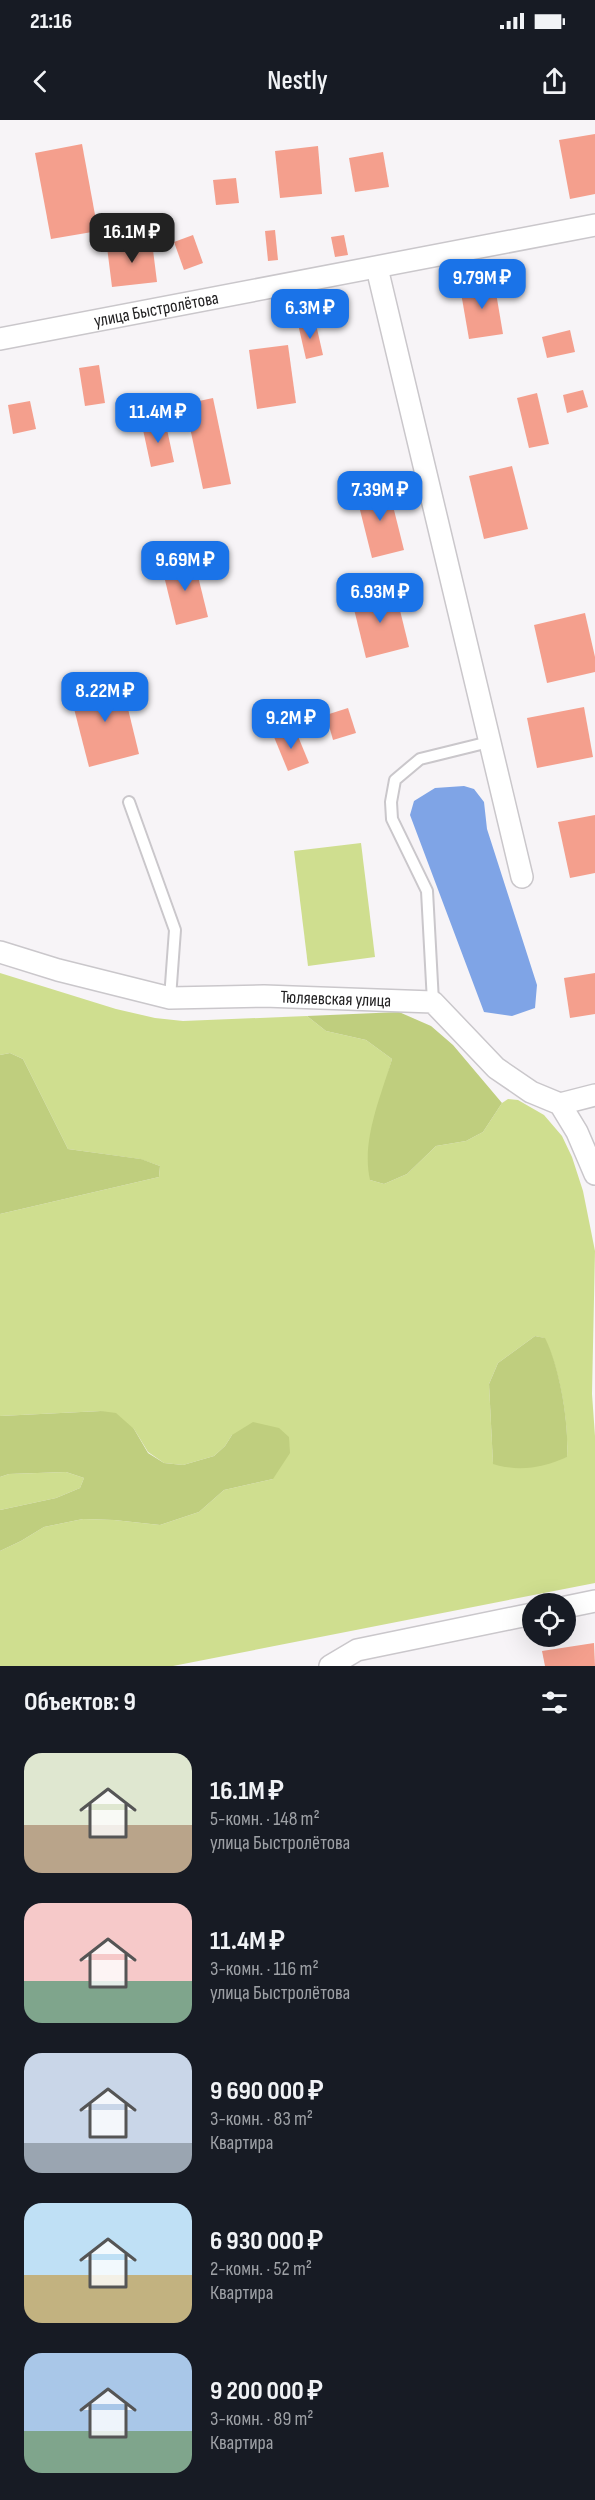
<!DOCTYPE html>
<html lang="ru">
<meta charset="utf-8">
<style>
:root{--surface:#171b24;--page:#20242c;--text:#f1f3f6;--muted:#9ea1a6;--accent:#1a73e8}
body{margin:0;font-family:"Sofia Sans Condensed",sans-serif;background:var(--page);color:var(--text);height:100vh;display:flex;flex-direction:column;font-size:22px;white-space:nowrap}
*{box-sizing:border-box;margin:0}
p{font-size:20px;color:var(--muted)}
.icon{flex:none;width:33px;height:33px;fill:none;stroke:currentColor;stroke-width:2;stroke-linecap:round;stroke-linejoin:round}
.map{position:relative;height:1546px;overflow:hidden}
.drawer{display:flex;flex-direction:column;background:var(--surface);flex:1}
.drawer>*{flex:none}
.tools{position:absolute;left:522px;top:1473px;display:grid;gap:12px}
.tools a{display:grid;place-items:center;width:54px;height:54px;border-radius:50%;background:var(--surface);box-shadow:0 6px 24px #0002;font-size:30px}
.price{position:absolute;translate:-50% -51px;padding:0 14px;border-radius:12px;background:var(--accent);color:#fff;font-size:20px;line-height:39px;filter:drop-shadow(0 2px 3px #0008)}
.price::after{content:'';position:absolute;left:50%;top:36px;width:18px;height:14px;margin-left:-9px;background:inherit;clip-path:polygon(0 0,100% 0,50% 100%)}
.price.on{background:#222;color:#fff}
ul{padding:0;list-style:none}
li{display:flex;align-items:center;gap:18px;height:150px;padding:0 24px}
li span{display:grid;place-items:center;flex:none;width:168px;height:120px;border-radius:18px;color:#555}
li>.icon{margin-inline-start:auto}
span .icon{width:72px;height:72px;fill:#fffc;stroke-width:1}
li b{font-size:26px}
h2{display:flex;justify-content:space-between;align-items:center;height:72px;padding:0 24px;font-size:26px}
.status{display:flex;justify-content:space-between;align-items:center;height:42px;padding:0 30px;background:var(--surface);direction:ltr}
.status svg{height:16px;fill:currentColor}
header{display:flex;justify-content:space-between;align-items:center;height:78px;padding:0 24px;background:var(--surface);font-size:27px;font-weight:600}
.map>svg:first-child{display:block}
.green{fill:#cfde8f;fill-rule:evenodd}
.forest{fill:#bfce7e}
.water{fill:#7fa4e6}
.building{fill:#f49f8d}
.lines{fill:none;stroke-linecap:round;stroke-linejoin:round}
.service-casing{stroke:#cac7cb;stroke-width:14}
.minor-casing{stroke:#cac7cb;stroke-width:24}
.service{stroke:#fff;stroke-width:10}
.minor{stroke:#fff;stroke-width:21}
.labels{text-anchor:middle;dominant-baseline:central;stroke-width:4.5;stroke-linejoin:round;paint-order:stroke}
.street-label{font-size:18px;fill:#222122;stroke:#fff}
</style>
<div class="status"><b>21:16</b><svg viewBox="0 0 49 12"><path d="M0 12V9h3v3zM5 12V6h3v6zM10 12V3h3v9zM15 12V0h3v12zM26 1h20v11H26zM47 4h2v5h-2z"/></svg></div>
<header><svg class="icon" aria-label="back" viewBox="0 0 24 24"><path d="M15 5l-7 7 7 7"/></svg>Nestly<svg class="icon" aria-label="share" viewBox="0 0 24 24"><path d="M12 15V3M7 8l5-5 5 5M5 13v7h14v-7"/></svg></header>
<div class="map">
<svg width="595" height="1546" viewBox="0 0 595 1546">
<rect width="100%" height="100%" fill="#f7f4f7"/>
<g class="green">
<path d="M361,723L375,837L308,846L294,731Z"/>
<path d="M0,853L116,889L155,898L183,901L307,896L326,911L366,920L392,939L373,1008L370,1060L384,1064L407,1054L436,1026L466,1021L483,1012L502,983L508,979L518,980L544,995L562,1016L572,1037L583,1071L595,1131L592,1274L595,1316V1463L173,1546H0V1431L21,1421L44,1407L83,1399L114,1400L160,1405L199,1392L224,1370L273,1359L232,1315L225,1326L214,1336L183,1345L164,1343L148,1332L134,1309L101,1291L0,1296V1094L159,1057L160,1046L140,1039L68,1029L23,939L10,933L0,935ZM535,1216L544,1218C560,1248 569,1303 567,1337L493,1343L489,1264L498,1243Z"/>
<path d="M66,1352L84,1358L80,1368L56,1378L0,1390V1357L9,1354Z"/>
</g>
<g class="forest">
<path d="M399,892L431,906L453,925L502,983L483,1012L466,1021L436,1026L407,1054L384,1064L370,1060C361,1021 381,976 392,939L366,920L326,911L307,896Z"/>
<path d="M10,933L23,939L68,1029L141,1039L160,1046L159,1057L0,1094V935Z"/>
<path d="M535,1216L545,1218C560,1248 569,1303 567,1337C542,1348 519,1352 493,1344L489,1264L498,1243Z"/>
<path d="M101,1291L116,1293L134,1309L148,1333L164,1343L183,1345L214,1336L225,1326L232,1315L253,1302L279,1308L289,1317L290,1333L273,1359L224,1370L199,1392L160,1405L114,1400L83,1399L44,1407L21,1421L0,1431V1390L56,1378L80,1368L84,1358L66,1352L9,1354L0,1357V1296Z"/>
</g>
<path class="water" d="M464,666L474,669L484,682L487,709L537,865L535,888L512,896L484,892L410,695L414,681L435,668Z"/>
<g class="building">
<path d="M595,14V74L570,79L559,20Z"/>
<path d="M82,24L98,111L51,119L35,33Z"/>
<path d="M318,26L322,74L280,78L275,31Z"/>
<path d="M383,32L389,67L355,72L349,38Z"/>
<path d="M236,58L239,83L216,85L213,60Z"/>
<path d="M275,110L278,140L268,141L265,111Z"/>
<path d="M193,115L203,143L184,150L174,122Z"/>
<path d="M344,115L348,135L335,137L331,117Z"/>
<path d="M152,122L157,162L112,167L107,127Z"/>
<path d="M494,161L503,214L469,219L460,167Z"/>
<path d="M315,200L323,235L306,239L298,204Z"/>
<path d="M570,210L575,232L547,238L542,217Z"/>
<path d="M288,225L296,283L257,289L249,230Z"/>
<path d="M99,245L105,283L85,286L79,248Z"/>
<path d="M583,270L588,287L567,293L563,275Z"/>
<path d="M537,273L549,324L529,328L517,278Z"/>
<path d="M213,278L231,364L203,369L185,284Z"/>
<path d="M30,281L36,309L13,314L8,285Z"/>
<path d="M165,300L174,342L151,347L142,305Z"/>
<path d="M512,346L528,409L484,419L469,356Z"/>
<path d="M388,366L404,430L372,438L356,374Z"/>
<path d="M194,440L208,497L176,505L162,448Z"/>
<path d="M395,470L409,527L366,538L352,481Z"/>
<path d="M585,493L595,537V552L547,563L534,505Z"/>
<path d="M121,560L139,634L89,647L70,573Z"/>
<path d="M584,587L593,637L537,648L527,598Z"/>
<path d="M348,588L356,613L333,620L326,595Z"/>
<path d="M295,609L309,643L288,651L274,617Z"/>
<path d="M595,695V753L570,758L558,702Z"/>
<path d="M595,853V894L570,898L564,858Z"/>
<path d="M594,1523L595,1546H545L542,1531Z"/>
</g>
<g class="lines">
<defs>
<g id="service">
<path d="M129,682L175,810L170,878"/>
<path d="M433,882L427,771L392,699L391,682L395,660L420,639L489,622"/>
</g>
<g id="minor">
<path d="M377,148L522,757"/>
<path id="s1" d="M0,219L595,105"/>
<path id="s2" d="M0,832L58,850L170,878L264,876L433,882L496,948L531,972L560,984L577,1012L595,1054"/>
<path d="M560,984L595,975"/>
<path d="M566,1487L595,1481"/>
<path d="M330,1546L357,1530L532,1494"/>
</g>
</defs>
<use href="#service" class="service-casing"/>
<use href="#minor" class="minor-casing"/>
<use href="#service" class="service"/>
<use href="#minor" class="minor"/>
</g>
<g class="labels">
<g class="street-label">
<text stroke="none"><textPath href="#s1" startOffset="159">улица Быстролётова</textPath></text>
<text stroke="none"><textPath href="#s2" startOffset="342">Тюляевская улица</textPath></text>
</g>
</g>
</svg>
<div class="tools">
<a><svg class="icon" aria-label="locate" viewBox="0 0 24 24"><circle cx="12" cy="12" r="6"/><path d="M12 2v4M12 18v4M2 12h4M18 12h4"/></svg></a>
</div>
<b class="price on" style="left:132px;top:144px">16.1M ₽</b>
<b class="price" style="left:482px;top:190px">9.79M ₽</b>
<b class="price" style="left:310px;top:220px">6.3M ₽</b>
<b class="price" style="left:158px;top:324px">11.4M ₽</b>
<b class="price" style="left:380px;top:402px">7.39M ₽</b>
<b class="price" style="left:185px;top:472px">9.69M ₽</b>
<b class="price" style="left:380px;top:504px">6.93M ₽</b>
<b class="price" style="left:105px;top:603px">8.22M ₽</b>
<b class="price" style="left:291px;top:630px">9.2M ₽</b>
</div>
<section class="drawer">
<h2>Объектов: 9<svg class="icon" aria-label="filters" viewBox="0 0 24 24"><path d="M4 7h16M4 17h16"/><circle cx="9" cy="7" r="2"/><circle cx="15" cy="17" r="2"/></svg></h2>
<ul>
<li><span style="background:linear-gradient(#dfe7d0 60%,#b9a48a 0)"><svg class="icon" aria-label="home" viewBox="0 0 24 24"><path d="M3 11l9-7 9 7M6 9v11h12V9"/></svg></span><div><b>16.1M ₽</b><p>5-комн. · 148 m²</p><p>улица Быстролётова</p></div></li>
<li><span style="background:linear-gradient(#f6c9c9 65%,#7fa58c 0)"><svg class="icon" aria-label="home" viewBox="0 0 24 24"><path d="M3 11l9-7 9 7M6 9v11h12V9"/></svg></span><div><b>11.4M ₽</b><p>3-комн. · 116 m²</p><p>улица Быстролётова</p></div></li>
<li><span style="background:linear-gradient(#c9d6e8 75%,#9aa5b1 0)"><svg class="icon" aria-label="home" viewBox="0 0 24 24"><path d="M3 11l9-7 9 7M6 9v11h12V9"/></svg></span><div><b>9 690 000 ₽</b><p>3-комн. · 83 m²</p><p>Квартира</p></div></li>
<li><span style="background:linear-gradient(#bfe0f5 60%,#c2b280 0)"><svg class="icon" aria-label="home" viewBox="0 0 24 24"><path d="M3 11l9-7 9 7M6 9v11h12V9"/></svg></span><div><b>6 930 000 ₽</b><p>2-комн. · 52 m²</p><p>Квартира</p></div></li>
<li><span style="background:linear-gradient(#a9c7e8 65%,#7fa58c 0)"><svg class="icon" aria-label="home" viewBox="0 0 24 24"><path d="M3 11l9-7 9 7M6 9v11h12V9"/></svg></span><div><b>9 200 000 ₽</b><p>3-комн. · 89 m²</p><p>Квартира</p></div></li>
</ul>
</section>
